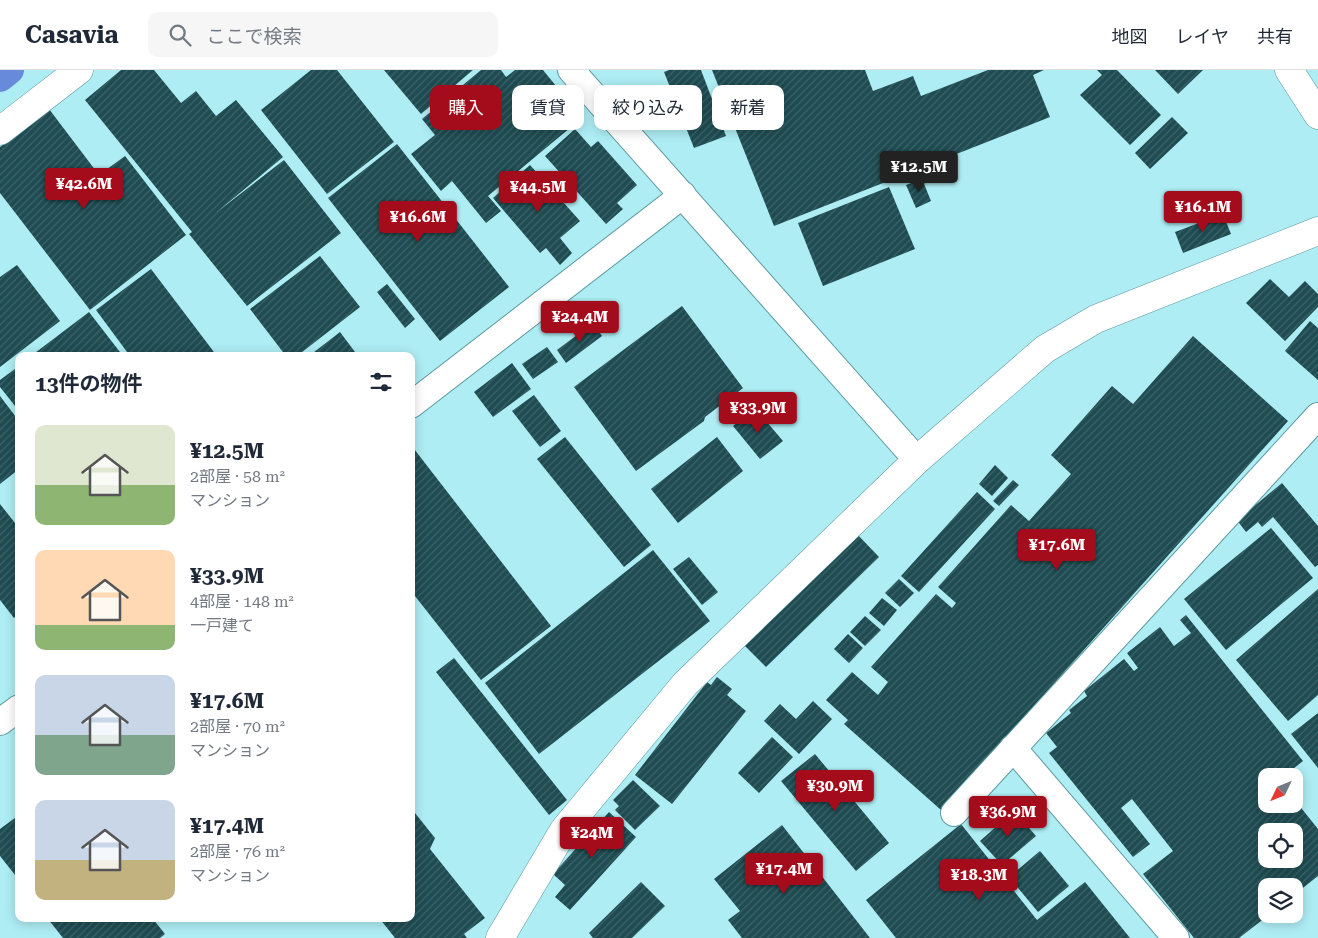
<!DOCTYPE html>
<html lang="ja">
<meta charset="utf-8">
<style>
:root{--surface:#fff;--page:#f6f6f7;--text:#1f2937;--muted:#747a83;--line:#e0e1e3;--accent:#a40b1b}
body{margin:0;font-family:"Roboto Serif","Noto Sans JP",serif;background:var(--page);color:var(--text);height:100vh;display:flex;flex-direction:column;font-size:19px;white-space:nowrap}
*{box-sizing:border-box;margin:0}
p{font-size:16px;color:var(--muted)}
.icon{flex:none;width:28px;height:28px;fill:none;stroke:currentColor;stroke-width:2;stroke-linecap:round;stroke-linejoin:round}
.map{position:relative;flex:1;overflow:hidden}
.drawer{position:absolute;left:15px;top:282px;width:400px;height:570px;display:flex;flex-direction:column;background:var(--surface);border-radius:10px;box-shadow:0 2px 12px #0003}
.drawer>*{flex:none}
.banner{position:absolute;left:430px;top:15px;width:475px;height:45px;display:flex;gap:10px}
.needle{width:32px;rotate:227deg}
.controls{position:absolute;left:1258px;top:698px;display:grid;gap:10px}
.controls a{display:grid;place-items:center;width:45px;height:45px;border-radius:10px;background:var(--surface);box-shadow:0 2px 12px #0003;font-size:25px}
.price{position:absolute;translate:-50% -42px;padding:0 11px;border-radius:5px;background:var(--accent);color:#fff;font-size:16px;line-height:32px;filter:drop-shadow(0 1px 2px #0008)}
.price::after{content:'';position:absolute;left:50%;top:30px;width:15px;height:11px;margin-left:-8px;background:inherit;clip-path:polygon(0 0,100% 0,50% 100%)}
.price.current{background:#222;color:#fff}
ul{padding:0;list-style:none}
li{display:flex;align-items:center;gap:15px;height:125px;padding:0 20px}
li span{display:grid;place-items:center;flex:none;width:140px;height:100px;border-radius:10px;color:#555}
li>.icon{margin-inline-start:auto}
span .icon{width:60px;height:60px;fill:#fffc;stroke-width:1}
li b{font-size:21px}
h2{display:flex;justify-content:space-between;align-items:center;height:60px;padding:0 20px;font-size:21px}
.pill{padding:0 18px;border-radius:10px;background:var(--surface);box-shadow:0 2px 12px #0003;font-size:18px;line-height:45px}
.pill.current{background:var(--accent);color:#fff}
header{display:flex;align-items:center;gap:30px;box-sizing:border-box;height:70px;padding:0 25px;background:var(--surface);border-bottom:1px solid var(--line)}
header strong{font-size:24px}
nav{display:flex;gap:28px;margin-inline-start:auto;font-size:18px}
.search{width:350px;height:45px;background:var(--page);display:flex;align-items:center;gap:12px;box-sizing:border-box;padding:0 18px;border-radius:10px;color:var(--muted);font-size:19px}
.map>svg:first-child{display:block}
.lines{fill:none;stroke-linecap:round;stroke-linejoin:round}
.canal{stroke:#678adb;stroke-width:28}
.building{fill:url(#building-hatch);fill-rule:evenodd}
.street-casing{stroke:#5c989f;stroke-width:28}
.secondary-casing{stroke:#5c989f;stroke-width:29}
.street{stroke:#fff;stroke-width:26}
.secondary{stroke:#fff;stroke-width:28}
</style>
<header>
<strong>Casavia</strong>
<div class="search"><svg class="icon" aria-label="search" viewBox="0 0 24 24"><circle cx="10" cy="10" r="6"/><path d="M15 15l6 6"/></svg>ここで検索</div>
<nav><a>地図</a><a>レイヤ</a><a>共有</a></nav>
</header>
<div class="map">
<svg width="1318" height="868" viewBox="0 0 1318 868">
<defs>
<pattern id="building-hatch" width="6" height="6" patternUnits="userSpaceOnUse" patternTransform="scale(1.25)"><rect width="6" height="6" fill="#1e4c52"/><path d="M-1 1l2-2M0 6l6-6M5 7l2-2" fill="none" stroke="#3d6368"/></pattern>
</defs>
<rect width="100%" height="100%" fill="#aeedf4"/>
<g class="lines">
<path class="canal" d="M0,8L10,0"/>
</g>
<g class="building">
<path d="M121,0H154L181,33L196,21L216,46L236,30L283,87L217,142L284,90L341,163L247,236L189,164L192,162L85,30Z"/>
<path d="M311,0H337L394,72L327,124L261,40Z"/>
<path d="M384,0H473L421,44Z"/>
<path d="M481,0H501L506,7L515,0H543L582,48L488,126L501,141L486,153L452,111L441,121L411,84L435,65L422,49Z"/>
<path d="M669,0H701L726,66L694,78L664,2Z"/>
<path d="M712,0H865L873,21L913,6L921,26L988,0H1044L1033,5L1050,47L774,156Z"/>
<path d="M1097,0H1117L1161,45L1130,75L1080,25L1102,5Z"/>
<path d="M1155,0H1203L1178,24Z"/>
<path d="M49,39L99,105L125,86L186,165L90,240L0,123V77Z"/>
<path d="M1172,47L1188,63L1150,99L1135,83Z"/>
<path d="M575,59L591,77L598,71L637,115L617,133L623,139L606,154L545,86Z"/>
<path d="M397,74L509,217L440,271L328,128Z"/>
<path d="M530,95L580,151L560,168L572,183L560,195L546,178L540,183L493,128Z"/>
<path d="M922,109L931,131L916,138L906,115Z"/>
<path d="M889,117L915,179L823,216L798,153Z"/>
<path d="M1223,144L1231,164L1183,183L1175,162Z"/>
<path d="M320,186L360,237L297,286H286L250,239Z"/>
<path d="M17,195L60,251L0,297V207Z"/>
<path d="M151,199L217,286H130L96,240Z"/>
<path d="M1270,209L1289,227L1305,211L1318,224V237L1285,271L1246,233Z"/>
<path d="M387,214L415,249L405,258L377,222Z"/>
<path d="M682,236L743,318L705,347L704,351L636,401L574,317Z"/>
<path d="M89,242L123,286H31Z"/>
<path d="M1310,251L1318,258V310L1285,281Z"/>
<path d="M593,253L602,266L566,293L557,280Z"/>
<path d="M340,262L358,286H309Z"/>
<path d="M1193,266L1288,351L941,740L844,654L848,650L826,630L852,602L878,625L888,612L871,597L936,524L952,538L956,533L938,517L1011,435L1029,451L1071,404L1051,385L1112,316L1133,334Z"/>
<path d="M547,277L558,292L533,309L522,294Z"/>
<path d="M512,293L531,319L493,347L474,322Z"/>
<path d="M19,296V341L0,317V310Z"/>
<path d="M534,325L561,361L540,377L512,341Z"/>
<path d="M0,326L19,351V399L0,414Z"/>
<path d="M755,338L783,371L760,389L733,356Z"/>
<path d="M565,367L651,475L624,497L537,389Z"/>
<path d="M717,367L743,401L678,453L651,419Z"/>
<path d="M411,375L551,556L481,610L411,521Z"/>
<path d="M995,395L1008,408L992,426L979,414Z"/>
<path d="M1013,410L1019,415L999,436L993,431Z"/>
<path d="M1282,413L1318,456V495L1315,497L1273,447L1262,457L1258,452L1246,462L1233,445L1247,433L1252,438Z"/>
<path d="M977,422L995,439L919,522L901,506Z"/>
<path d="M0,434L19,458V544L14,548L0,530Z"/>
<path d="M1271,458L1313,508L1226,580L1184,529Z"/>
<path d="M856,463L879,487L766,597L742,573Z"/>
<path d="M653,480L710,551L539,684L485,613Z"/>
<path d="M689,487L718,522L702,535L673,499Z"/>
<path d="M899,509L914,523L900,537L885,523Z"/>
<path d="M1318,519V625L1288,651L1236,590Z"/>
<path d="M882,528L897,540L884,556L869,543Z"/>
<path d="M1186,545L1303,691L1284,706H1266V734H1294V729L1318,759V806L1294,825V816H1266V844H1270L1239,868H1194L1143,804L1173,781L1132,729L1121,738L1150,774L1133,787L1049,683L1057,677L1046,663L1071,643L1069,640L1087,626L1084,621L1124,589L1134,601L1138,598L1127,583L1160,557L1174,576L1191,563L1180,550ZM1266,761H1294V789H1266Z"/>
<path d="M865,546L881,560L865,576L850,562Z"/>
<path d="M848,564L863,578L849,593L834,579Z"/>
<path d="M454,588L567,730L549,745L436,602Z"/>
<path d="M717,607L732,619L727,625L746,641L672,734L635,705L707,612L711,615Z"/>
<path d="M813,631L832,649L799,684L764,651L780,634L796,649Z"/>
<path d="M1318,643V698L1291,664Z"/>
<path d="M772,667L793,687L759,723L738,703Z"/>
<path d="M815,684L889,773L856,801L781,711Z"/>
<path d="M633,710L660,736L635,760L615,740L619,736L613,730Z"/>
<path d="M411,738L435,768L430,779L485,848L464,864L467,868H395L380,849H411Z"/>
<path d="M1014,741L1036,766L1002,795L980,771Z"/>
<path d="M609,742L636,767L570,840L555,827L565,815L553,804Z"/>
<path d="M19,745V810L0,786V759Z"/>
<path d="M961,754L1037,850L1085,812L1130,868H896L866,830Z"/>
<path d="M782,755L870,868H742L728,850L740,841L714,809Z"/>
<path d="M1040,781L1069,816L1038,842L1009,807Z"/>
<path d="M641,812L665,836L632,868H593L589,863Z"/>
<path d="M48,849H153L165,864L160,868H63Z"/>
</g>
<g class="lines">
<defs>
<g id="street">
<path d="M571,0L917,390"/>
<path d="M411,335L683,125"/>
<path d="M0,652L19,638"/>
<path d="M1013,678L1176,868"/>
<path d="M954,743L1318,346"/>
</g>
<g id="secondary">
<path d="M1289,0L1318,45"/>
<path d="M0,61L79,0"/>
<path d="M500,868L564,760L685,614L917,390L1045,279L1096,249L1318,161"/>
</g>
</defs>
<use href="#street" class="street-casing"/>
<use href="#secondary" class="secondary-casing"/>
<use href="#street" class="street"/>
<use href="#secondary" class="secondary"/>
</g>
</svg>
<div class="controls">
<a><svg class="needle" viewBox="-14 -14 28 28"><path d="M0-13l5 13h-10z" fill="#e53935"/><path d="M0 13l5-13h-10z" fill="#747a83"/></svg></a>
<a><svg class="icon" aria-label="locate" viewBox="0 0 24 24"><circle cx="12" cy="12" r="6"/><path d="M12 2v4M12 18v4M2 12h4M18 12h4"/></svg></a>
<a><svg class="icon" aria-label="layers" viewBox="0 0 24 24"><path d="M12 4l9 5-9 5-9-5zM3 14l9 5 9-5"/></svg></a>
</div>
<b class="price current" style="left:919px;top:123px">¥12.5M</b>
<b class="price" style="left:84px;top:140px">¥42.6M</b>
<b class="price" style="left:538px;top:143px">¥44.5M</b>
<b class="price" style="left:1203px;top:163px">¥16.1M</b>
<b class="price" style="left:418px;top:173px">¥16.6M</b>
<b class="price" style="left:580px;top:273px">¥24.4M</b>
<b class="price" style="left:758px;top:364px">¥33.9M</b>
<b class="price" style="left:1057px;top:501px">¥17.6M</b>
<b class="price" style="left:835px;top:742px">¥30.9M</b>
<b class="price" style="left:1008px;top:768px">¥36.9M</b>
<b class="price" style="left:592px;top:789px">¥24M</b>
<b class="price" style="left:784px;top:825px">¥17.4M</b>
<b class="price" style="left:979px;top:831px">¥18.3M</b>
<div class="banner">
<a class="pill current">購入</a>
<a class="pill">賃貸</a>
<a class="pill">絞り込み</a>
<a class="pill">新着</a>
</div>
<section class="drawer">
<h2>13件の物件<svg class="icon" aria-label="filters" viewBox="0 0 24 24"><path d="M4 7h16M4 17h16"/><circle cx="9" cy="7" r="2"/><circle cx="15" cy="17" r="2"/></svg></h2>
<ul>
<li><span style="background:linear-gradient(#dfe7d0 60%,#8fb573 0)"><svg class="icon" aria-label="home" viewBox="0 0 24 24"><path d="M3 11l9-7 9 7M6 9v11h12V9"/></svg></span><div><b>¥12.5M</b><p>2部屋 · 58 m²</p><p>マンション</p></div></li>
<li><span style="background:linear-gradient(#ffd9b3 75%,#8fb573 0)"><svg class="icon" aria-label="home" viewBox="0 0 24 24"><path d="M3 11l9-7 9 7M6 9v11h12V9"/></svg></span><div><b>¥33.9M</b><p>4部屋 · 148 m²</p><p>一戸建て</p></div></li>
<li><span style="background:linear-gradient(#c9d6e8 60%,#7fa58c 0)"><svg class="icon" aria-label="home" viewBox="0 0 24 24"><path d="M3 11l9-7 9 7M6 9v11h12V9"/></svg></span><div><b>¥17.6M</b><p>2部屋 · 70 m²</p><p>マンション</p></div></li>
<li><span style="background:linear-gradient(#c9d6e8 60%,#c2b280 0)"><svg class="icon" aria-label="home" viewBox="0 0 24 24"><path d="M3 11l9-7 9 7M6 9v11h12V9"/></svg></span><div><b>¥17.4M</b><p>2部屋 · 76 m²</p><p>マンション</p></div></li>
</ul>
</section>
</div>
